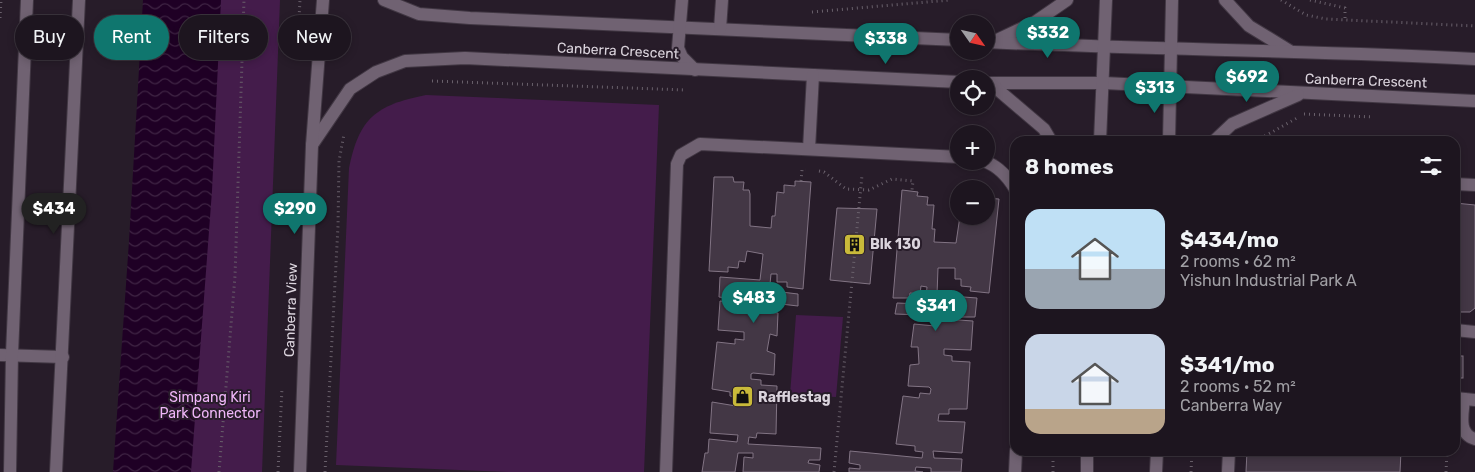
<!DOCTYPE html>
<meta charset="utf-8">
<style>
:root{--surface:#1d151f;--page:#251e28;--text:#f1f3f6;--muted:#a09fa4;--line:#3b343d;--accent:#0f766e}
body{margin:0;font-family:Rubik,sans-serif;background:var(--page);color:var(--text);height:100vh;display:flex;flex-direction:column;font-size:19px;white-space:nowrap}
*{box-sizing:border-box;margin:0}
p{font-size:16px;color:var(--muted)}
.icon{flex:none;width:28px;height:28px;fill:none;stroke:currentColor;stroke-width:2;stroke-linecap:round;stroke-linejoin:round}
.map{position:relative;flex:1;overflow:hidden}
.details{position:absolute;left:1010px;top:136px;width:450px;height:320px;display:flex;flex-direction:column;background:var(--surface);border-radius:15px;box-shadow:0 2px 8px #0003,0 0 0 1px var(--line)}
.details>*{flex:none}
.banner{position:absolute;left:15px;top:15px;width:475px;height:45px;display:flex;gap:10px}
.needle{width:32px;rotate:124deg}
.tools{position:absolute;left:950px;top:15px;display:grid;gap:10px}
.tools a{display:grid;place-items:center;width:45px;height:45px;border-radius:50%;background:var(--surface);box-shadow:0 2px 8px #0003,0 0 0 1px var(--line);font-size:25px}
.price{position:absolute;translate:-50% -42px;padding:0 11px;border-radius:18px;background:var(--accent);color:#fff;font-size:16px;line-height:32px;filter:drop-shadow(0 1px 2px #0008)}
.price::after{content:'';position:absolute;left:50%;top:30px;width:15px;height:11px;margin-left:-8px;background:inherit;clip-path:polygon(0 0,100% 0,50% 100%)}
.price.selected{background:#222;color:#fff}
ul{padding:0;list-style:none}
li{display:flex;align-items:center;gap:15px;height:125px;padding:0 15px}
li span{display:grid;place-items:center;flex:none;width:140px;height:100px;border-radius:15px;color:#555}
li>.icon{margin-inline-start:auto}
span .icon{width:60px;height:60px;fill:#fffc;stroke-width:1}
li b{font-size:21px}
h2{display:flex;justify-content:space-between;align-items:center;height:60px;padding:0 15px;font-size:21px}
.chip{padding:0 18px;border-radius:22px;background:var(--surface);box-shadow:0 2px 8px #0003,0 0 0 1px var(--line);font-size:18px;line-height:45px}
.chip.selected{background:var(--accent);color:#fff}
.map>svg:first-child{display:block}
.green{fill:#441c4b}
.water{fill:url(#water-waves)}
.building{fill:#433745;stroke:#827484}
.lines{fill:none;stroke-linecap:round;stroke-linejoin:round}
.minor-casing{stroke:#413743;stroke-width:14}
.path{stroke:#69606b;stroke-width:3;stroke-dasharray:1 4;stroke-linecap:butt}
.minor{stroke:#706272;stroke-width:12}
.labels{text-anchor:middle;dominant-baseline:central;stroke-width:4;stroke-linejoin:round;paint-order:stroke}
.street-label{font-size:14px;fill:#dbd4dd;stroke:#271c29}
.poi-label{font-size:14px;font-weight:bold;fill:#dbd4dd;stroke:#271c29;text-anchor:start}
.park-label{font-size:14px;fill:#efb6f8;stroke:#271c29}
</style>
<div class="map">
<svg width="1475" height="472" viewBox="0 0 1475 472">
<defs>
<pattern id="water-waves" width="16" height="10" patternUnits="userSpaceOnUse" patternTransform="scale(1.25)"><rect width="16" height="10" fill="#1f0025"/><path d="M0 5q4-4 8 0t8 0" fill="none" stroke="#3f2444"/></pattern>
</defs>
<rect width="100%" height="100%" fill="#271c29"/>
<g class="green">
<path d="M173,0H280L262,472H153Z"/>
<path d="M426,95L659,105L644,472H508L336,465L349,168C359,118 376,105 426,95Z"/>
<path d="M796,315L843,317L836,397L790,395Z"/>
</g>
<path class="water" d="M143,0H221L212,191L191,472H113L129,241Z"/>
<g class="building">
<path d="M714,177H733L734,182H744L743,190H749L750,194V226L771,228L772,216H775L777,192L784,193V185L795,186V181L811,182L803,289L787,287V282H777V274H771L770,284H774L773,291L798,294V306L772,303V308L758,307L757,311L778,313L777,336L770,334L767,351L775,354L774,375L753,373L751,374V379L761,380V385L777,386L776,434L757,433L756,438L749,437L748,444L821,448L820,460H809L808,463L820,465L819,472H743L744,457L753,458V453H738L735,472H702L705,453H708L709,439L737,442L738,435L710,433L712,402L736,406L738,404L739,398L730,396V392L712,389L717,342L735,344V339L744,340V332L718,330L720,301L749,304V301L719,297L720,277L760,280L763,254L747,251L745,262L739,261L738,268L728,267V272L709,271Z"/>
<path d="M902,190L918,192L917,196L928,197L927,205H934L932,229H935L934,242L956,243L960,216H986V198L999,199L989,293L970,291L971,287L961,286V279H955V268H938L937,295L977,298L975,317H945L944,319L973,321L971,350L944,349V355L952,356V361L970,362L967,409H949V414H939L938,421L965,422L962,453L933,451L934,458L962,459L961,472H931V468L916,467L915,471L923,472H849V468L860,469V465L849,463L850,451L922,458L923,452L915,451V446L896,444L903,396L919,398L920,393L930,394L931,389L929,387L908,386L910,365L919,364L918,347H911L914,324L935,326L934,321L921,320L922,315L895,314L897,303L922,304L923,296L926,297L927,287L921,286L920,294L910,293L909,298H893Z"/>
<path d="M1455,203L1475,205V308L1470,312H1455Z"/>
<path d="M837,208L877,209L870,284L830,280Z"/>
<rect x="1455" y="356" width="8" height="22"/>
<path d="M1247,451H1401L1400,472H1246Z"/>
</g>
<g class="lines">
<defs>
<g id="minor">
<path d="M384,0L419,14L470,18L959,40"/>
<path d="M682,0L678,48L682,57L695,70"/>
<path d="M1225,0L1249,26L1290,51"/>
<path d="M720,29L722,0"/>
<path d="M995,41L1035,22L1067,0"/>
<path d="M986,42C1149,50 1312,50 1475,59"/>
<path d="M986,83H1104L1475,101"/>
<path d="M990,83L1044,129L1051,141"/>
<path d="M1100,141L1106,0"/>
<path d="M1169,141L1172,0"/>
<path d="M1214,141L1232,124L1298,95"/>
<path d="M312,145L350,89L376,72L405,61L465,58L959,82"/>
<path d="M809,149L813,75"/>
<path d="M984,161C998,166 1008,177 1015,189"/>
<path d="M1455,184L1475,185"/>
<path d="M1455,330L1475,332"/>
<path d="M0,355L63,357"/>
<path d="M1455,398L1475,400"/>
<path d="M1464,399C1463,413 1457,434 1475,439"/>
<path d="M10,472L12,354L27,0"/>
<path d="M56,472L79,0"/>
<path d="M300,472L312,145L323,0"/>
<path d="M666,472L677,164L681,155L700,144L959,157"/>
<path d="M1015,472L1016,451"/>
<path d="M1087,472V451"/>
<path d="M1156,472L1157,451"/>
<path d="M1228,472L1229,451"/>
</g>
</defs>
<use href="#minor" class="minor-casing"/>
<g class="path">
<path d="M1281,0L1306,15L1326,19L1475,26"/>
<path d="M1310,0L1345,8V20"/>
<path d="M812,12L950,0"/>
<path d="M0,18L1,0"/>
<path d="M297,57L300,0"/>
<path d="M432,81L686,90"/>
<path d="M1304,114L1373,117"/>
<path d="M1256,141L1297,118"/>
<path d="M819,171L824,172L846,189L869,190L892,179L913,181L912,190"/>
<path d="M801,181L802,170H806"/>
<path d="M1053,451V472"/>
<path d="M219,472L235,276L244,0"/>
<path d="M278,472L282,388"/>
<path d="M325,472L338,226L339,161L344,134"/>
<path d="M834,472L862,175"/>
<path d="M1191,472L1192,451"/>
<path d="M1446,472L1447,451"/>
</g>
<use href="#minor" class="minor"/>
</g>
<defs>
<symbol id="building-square" viewBox="-11 -11 22 22"><rect x="-9" y="-9" width="18" height="18" rx="4" fill="#c9ba3a" stroke="#271c29"/><path d="M-4-6H4V6H1V3H-1V6H-4ZM-2.5-4.3h1.7v1.8h-1.7ZM.8-4.3h1.7v1.8H.8ZM-2.5-1h1.7V.8h-1.7ZM.8-1h1.7V.8H.8Z" fill="#111"/></symbol>
<symbol id="shop-square" viewBox="-11 -11 22 22"><rect x="-9" y="-9" width="18" height="18" rx="4" fill="#c9ba3a" stroke="#271c29"/><path d="M-5-2.5h2.3a2.7 3.5 0 0 1 5.4 0H5L5.5 6h-11ZM-1.5-2.5h3a1.5 2.3 0 0 0-3 0Z" fill="#111"/></symbol>
</defs>
<g fill-rule="evenodd">
<use href="#building-square" x="842" y="232" width="25" height="25"/>
<use href="#shop-square" x="730" y="384" width="25" height="25"/>
</g>
<g class="labels">
<g class="street-label">
<text transform="translate(618 51) rotate(3)">Canberra Crescent</text>
<text transform="translate(1366 81) rotate(2)">Canberra Crescent</text>
<text transform="translate(291 310) rotate(-88)">Canberra View</text>
</g>
<g class="poi-label">
<text x="870" y="244">Blk 130</text>
<text x="758" y="397">Rafflestag</text>
</g>
<g class="park-label">
<text x="210" y="397">Simpang Kiri<tspan x="210" dy="16">Park Connector</tspan></text>
</g>
</g>
</svg>
<div class="tools">
<a><svg class="needle" viewBox="-14 -14 28 28"><path d="M0-13l5 13h-10z" fill="#e53935"/><path d="M0 13l5-13h-10z" fill="#a09fa4"/></svg></a>
<a><svg class="icon" aria-label="locate" viewBox="0 0 24 24"><circle cx="12" cy="12" r="6"/><path d="M12 2v4M12 18v4M2 12h4M18 12h4"/></svg></a>
<a>+</a>
<a>−</a>
</div>
<b class="price" style="left:1048px;top:59px">$332</b>
<b class="price" style="left:886px;top:65px">$338</b>
<b class="price" style="left:1247px;top:103px">$692</b>
<b class="price" style="left:1155px;top:114px">$313</b>
<b class="price selected" style="left:54px;top:235px">$434</b>
<b class="price" style="left:295px;top:235px">$290</b>
<b class="price" style="left:754px;top:324px">$483</b>
<b class="price" style="left:936px;top:332px">$341</b>
<div class="banner">
<a class="chip">Buy</a>
<a class="chip selected">Rent</a>
<a class="chip">Filters</a>
<a class="chip">New</a>
</div>
<section class="details">
<h2>8 homes<svg class="icon" aria-label="filters" viewBox="0 0 24 24"><path d="M4 7h16M4 17h16"/><circle cx="9" cy="7" r="2"/><circle cx="15" cy="17" r="2"/></svg></h2>
<ul>
<li><span style="background:linear-gradient(#bfe0f5 60%,#9aa5b1 0)"><svg class="icon" aria-label="home" viewBox="0 0 24 24"><path d="M3 11l9-7 9 7M6 9v11h12V9"/></svg></span><div><b>$434/mo</b><p>2 rooms · 62 m²</p><p>Yishun Industrial Park A</p></div></li>
<li><span style="background:linear-gradient(#c9d6e8 75%,#b9a48a 0)"><svg class="icon" aria-label="home" viewBox="0 0 24 24"><path d="M3 11l9-7 9 7M6 9v11h12V9"/></svg></span><div><b>$341/mo</b><p>2 rooms · 52 m²</p><p>Canberra Way</p></div></li>
</ul>
</section>
</div>
